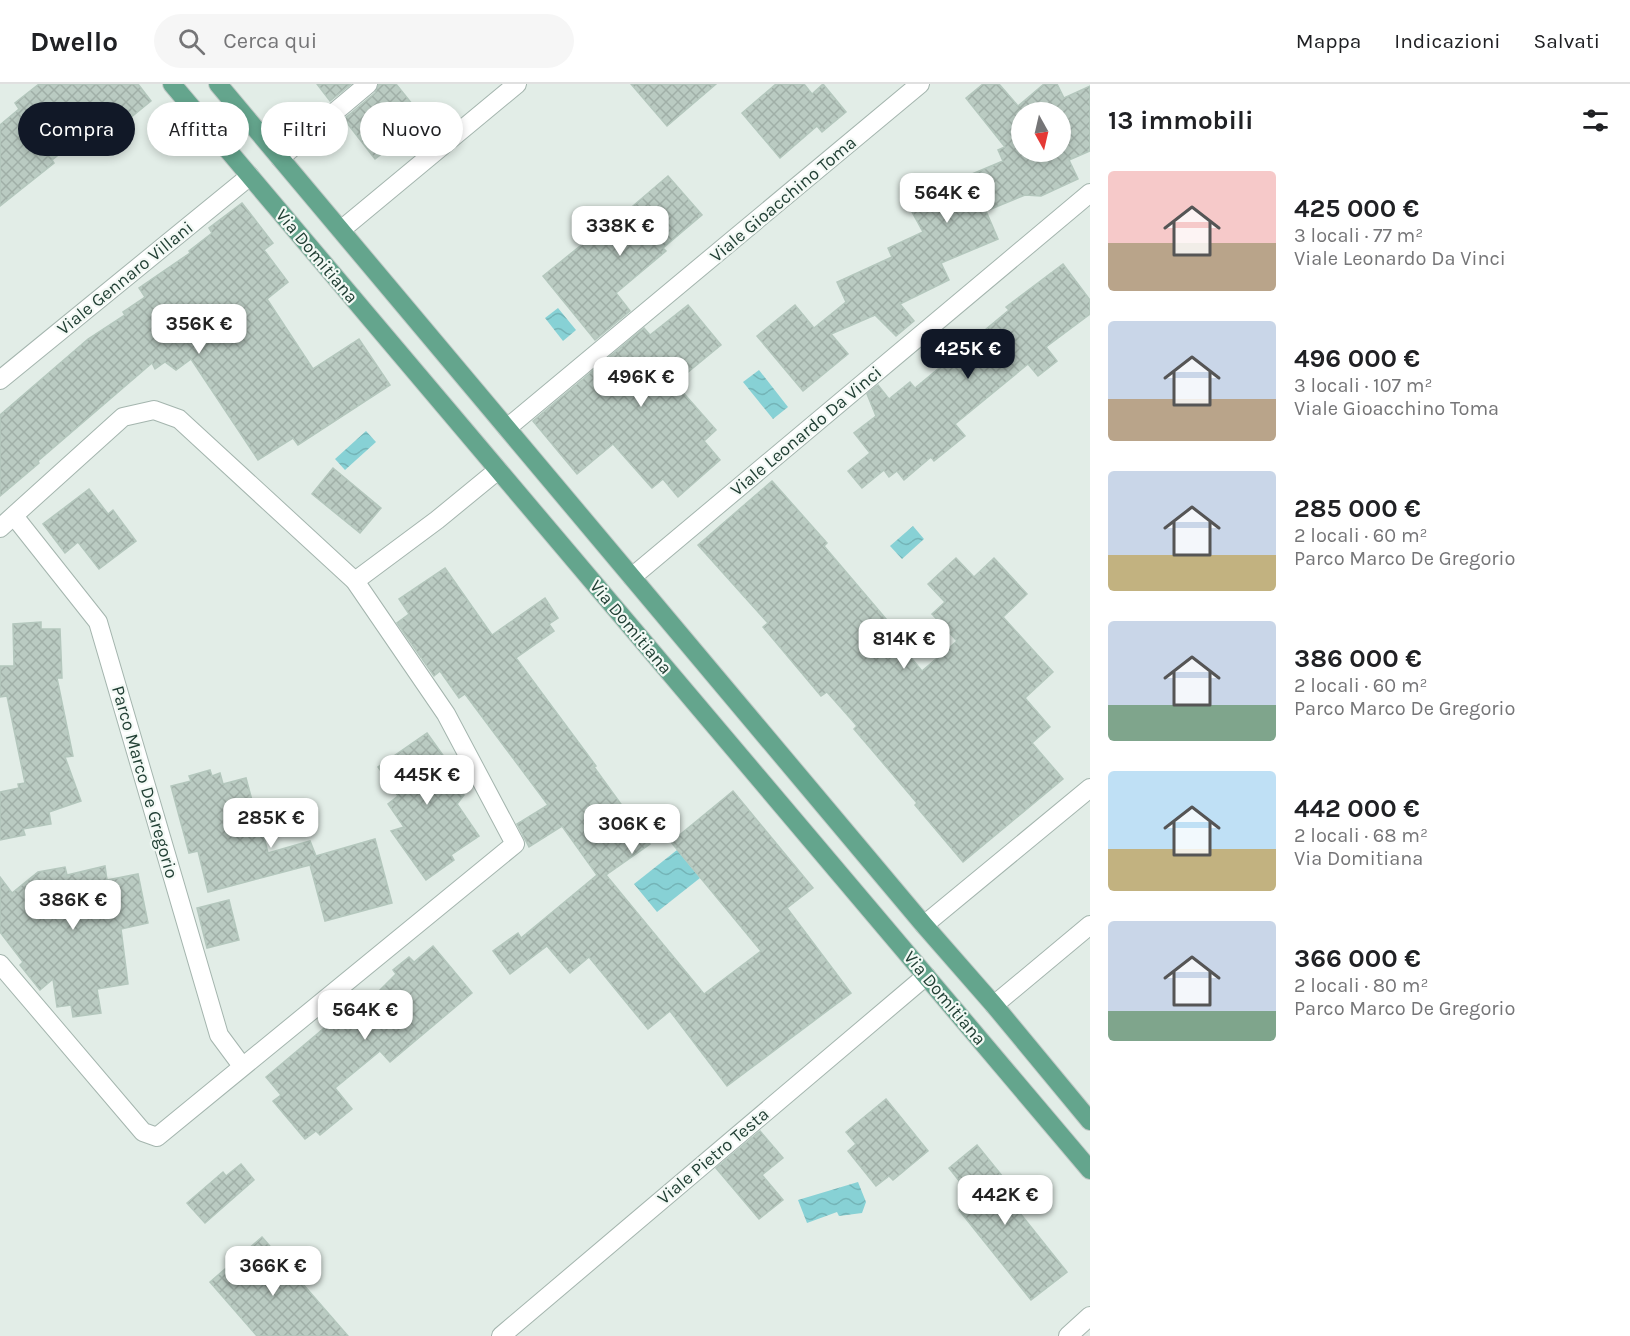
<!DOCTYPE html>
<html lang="it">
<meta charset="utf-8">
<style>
:root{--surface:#fff;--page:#f6f6f6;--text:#202124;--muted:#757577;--line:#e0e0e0;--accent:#111827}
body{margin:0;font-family:Karla,sans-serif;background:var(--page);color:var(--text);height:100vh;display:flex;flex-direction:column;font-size:22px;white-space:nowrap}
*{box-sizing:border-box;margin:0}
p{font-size:20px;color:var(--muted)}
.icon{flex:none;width:33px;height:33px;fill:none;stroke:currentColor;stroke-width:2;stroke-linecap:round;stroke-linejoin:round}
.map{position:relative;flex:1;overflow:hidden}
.side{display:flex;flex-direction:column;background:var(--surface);width:540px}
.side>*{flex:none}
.banner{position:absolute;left:18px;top:18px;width:570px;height:54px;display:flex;gap:12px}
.needle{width:39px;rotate:172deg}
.controls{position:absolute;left:1011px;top:18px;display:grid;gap:12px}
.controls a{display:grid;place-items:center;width:60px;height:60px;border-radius:50%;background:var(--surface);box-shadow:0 3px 9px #0003;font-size:30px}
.price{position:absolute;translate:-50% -51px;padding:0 14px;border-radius:12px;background:#fff;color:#222;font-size:20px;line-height:39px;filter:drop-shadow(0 2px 3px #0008)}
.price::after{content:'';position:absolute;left:50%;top:36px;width:18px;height:14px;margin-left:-9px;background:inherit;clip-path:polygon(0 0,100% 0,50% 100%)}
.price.current{background:var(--accent);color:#fff}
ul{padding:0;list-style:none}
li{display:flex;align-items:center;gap:18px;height:150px;padding:0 18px}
li span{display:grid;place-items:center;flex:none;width:168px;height:120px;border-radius:6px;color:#555}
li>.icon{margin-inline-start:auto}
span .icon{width:72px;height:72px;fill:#fffc;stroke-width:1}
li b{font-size:26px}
h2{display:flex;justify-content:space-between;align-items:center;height:72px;padding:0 18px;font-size:26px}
.pill{padding:0 21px;border-radius:27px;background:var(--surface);box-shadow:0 3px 9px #0003;font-size:21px;line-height:54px}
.pill.current{background:var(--accent);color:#fff}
header{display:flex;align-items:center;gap:36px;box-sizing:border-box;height:84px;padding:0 30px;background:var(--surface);border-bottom:2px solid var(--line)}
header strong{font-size:28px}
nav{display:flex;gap:33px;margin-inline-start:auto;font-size:21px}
.search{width:420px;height:54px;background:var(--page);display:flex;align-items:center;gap:15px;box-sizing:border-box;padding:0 21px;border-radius:33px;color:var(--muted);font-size:22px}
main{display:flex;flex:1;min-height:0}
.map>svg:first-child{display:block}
.water{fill:url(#water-waves)}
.building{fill:url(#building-cross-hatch);stroke:#b4c7bd;stroke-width:1.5;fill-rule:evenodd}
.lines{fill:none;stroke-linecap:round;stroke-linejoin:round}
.minor-casing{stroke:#a4b5ae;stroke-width:20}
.major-casing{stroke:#c1c9c6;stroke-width:20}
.minor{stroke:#fff;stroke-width:18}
.major{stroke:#64a58d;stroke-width:18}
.labels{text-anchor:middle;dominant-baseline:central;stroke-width:4.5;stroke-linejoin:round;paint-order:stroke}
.street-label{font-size:18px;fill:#213f34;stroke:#f3f9f5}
</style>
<header>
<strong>Dwello</strong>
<div class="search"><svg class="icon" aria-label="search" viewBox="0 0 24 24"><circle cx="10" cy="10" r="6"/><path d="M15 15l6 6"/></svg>Cerca qui</div>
<nav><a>Mappa</a><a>Indicazioni</a><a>Salvati</a></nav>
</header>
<main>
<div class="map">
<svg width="1090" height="1252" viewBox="0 0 1090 1252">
<defs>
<pattern id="water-waves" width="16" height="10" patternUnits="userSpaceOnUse" patternTransform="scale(1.5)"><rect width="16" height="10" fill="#87d1d5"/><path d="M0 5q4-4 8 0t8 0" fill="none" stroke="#74b4b7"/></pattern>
<pattern id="building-cross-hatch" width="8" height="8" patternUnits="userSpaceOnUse" patternTransform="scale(1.5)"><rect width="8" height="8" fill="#bacbc2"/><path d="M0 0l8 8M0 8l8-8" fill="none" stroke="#a0afa7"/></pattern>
</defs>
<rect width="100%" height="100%" fill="#e2ede7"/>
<g class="water">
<path d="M558,224L576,246L563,257L545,234Z"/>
<path d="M759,286L788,323L773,335L743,298Z"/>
<path d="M366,347L376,358L345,386L335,375Z"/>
<path d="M913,442L924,455L902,475L890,462Z"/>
<path d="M677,766L700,794L657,828L634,800Z"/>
<path d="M858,1098L866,1118L862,1129L839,1132L837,1128L807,1139L798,1116Z"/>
</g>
<g class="building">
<path d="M39,0H138L151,17L113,48L103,36L52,76L54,79L0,122V41L19,25L15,19Z"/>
<path d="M317,0H351L330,17Z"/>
<path d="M379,0H396L413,21L406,26L418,42L375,75L344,35L375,9Z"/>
<path d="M631,0H716L667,42Z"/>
<path d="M776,0H804L812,10L823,0L846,28L822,48L817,42L780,74L742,29Z"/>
<path d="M983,0H999L1018,22L1044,0H1057L1064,14L1090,2V67L1069,76L1078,95L1041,112L1025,111L986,127L998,155L941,179L949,196L900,220L914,237L896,252L875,231L831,250L848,270L803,307L757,252L795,221L814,244L846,218L837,198L892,173L888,164L923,148L911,126L969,101L965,93L1003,77L998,66L1005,63L966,14ZM1022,28H1060V68H1022Z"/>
<path d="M668,92L702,131L663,164L666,167L616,209L630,227L595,256L543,192L590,154L592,157Z"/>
<path d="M242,119L273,159L264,166L288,198L267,215L313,285L359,255L390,301L298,361L293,354L258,376L191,275L176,286L165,278L155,285L152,279L38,377L39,379L0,412V331L88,255L125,231L123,228L145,213L139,204L190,169L189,167L212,149L209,144Z"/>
<path d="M1063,180L1090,216V230L1046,263L1057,277L1038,292L1028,280L955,340L965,352L934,377L931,373L904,396L897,387L889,393L884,386L862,404L848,387L870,369L854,349L876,332L867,310L878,301L889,315L910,298L915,304L1009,226L1006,223Z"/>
<path d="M688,221L721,261L676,298L681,303L679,304L716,346L704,357L720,376L678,413L663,395L652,404L613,360L577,390L533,337L644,244L650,251Z"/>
<path d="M333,384L381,424L360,449L312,410Z"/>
<path d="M772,397L827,459L824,462L898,549L893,552L922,587L957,557L932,530L945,518L928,500L956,474L974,493L994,474L1027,510L1003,533L1053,588L1025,614L1050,643L1032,659L1063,695L963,778L915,721L917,719L854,645L857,642L827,608L821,612L763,543L768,539L698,461Z"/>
<path d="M89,405L108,430L113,426L136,457L99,485L78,458L65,469L43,440Z"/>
<path d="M445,484L492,551L545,514L558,534L549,540L554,547L516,574L596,682L594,683L650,760L606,791L704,910L761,867L671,758L733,707L813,804L787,824L851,909L727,1002L670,927L648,945L589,873L570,889L547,862L510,890L493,867L518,849L521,854L597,791L562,742L529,763L517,740L548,721L465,610L459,614L440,587L434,592L397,539L409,530L399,515Z"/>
<path d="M41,538V545H60L62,594H57L73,672L65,673L81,717L49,728L51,740L23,745L25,751L0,756V708L19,704L18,700L25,699L7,612L0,613V582H14L13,540Z"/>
<path d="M427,649L450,681L445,684L464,711L457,720L479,752L451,771L454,776L426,796L391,747L404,743L388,720L398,712L378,683Z"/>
<path d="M210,686L212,692L220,689L223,700L246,694L261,750L263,749L268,769L310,757L316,772L375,755L392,819L325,837L310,781L208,808L198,767L189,769L171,702L191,697L189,692Z"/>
<path d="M105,782L107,796L138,790L148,839L121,845L128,900L97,905L101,929L73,933L71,921L57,923L53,895L40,906L20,881L23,878L0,848V793L12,809L38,788L65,783L67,791Z"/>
<path d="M229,816L239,856L207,864L197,824Z"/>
<path d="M433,862L472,909L390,978L380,967L335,1004L352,1025L320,1051L316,1047L305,1055L273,1017L281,1011L266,993L328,941L331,946L374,912L396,890L393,886L409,873L414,878Z"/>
<path d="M886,1015L928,1067L893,1096L889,1092L876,1102L848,1067L856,1060L846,1048Z"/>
<path d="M760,1047L783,1074L762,1091L783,1116L759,1135L716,1084Z"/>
<path d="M977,1061L1003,1093L995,1098L1067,1188L1031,1216L959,1126L973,1114L949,1084Z"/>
<path d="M241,1080L254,1096L205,1139L187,1119L223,1088L226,1092Z"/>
<path d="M262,1153L348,1252H257L210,1198Z"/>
</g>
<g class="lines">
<defs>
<g id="minor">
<path d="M280,74L368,0"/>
<path d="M341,146L517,0"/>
<path d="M0,296L250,92"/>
<path d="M507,344L920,0"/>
<path d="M14,432L98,538L219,951L242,982"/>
<path d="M0,444L123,333L154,326L179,335L355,497L446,630L515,760L157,1053L143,1048L0,880"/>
<path d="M632,493L1090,109"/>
<path d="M355,497L437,436L498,386"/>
<path d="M924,841L1090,704"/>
<path d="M994,921L1090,841"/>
<path d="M501,1252L926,892"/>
<path d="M1068,1252L1090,1232"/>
</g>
<g id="major">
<path d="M172,0L1090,1086"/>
<path d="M218,0L924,841L994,921L1090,1037"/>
</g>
</defs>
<use href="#minor" class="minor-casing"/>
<use href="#major" class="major-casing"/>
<use href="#minor" class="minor"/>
<use href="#major" class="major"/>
</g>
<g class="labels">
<g class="street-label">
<text transform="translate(783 115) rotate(-40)">Viale Gioacchino Toma</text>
<text transform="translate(317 172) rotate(50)">Via Domitiana</text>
<text transform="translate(125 194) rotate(-39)">Viale Gennaro Villani</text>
<text transform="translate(806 347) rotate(-40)">Viale Leonardo Da Vinci</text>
<text transform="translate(631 543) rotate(50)">Via Domitiana</text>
<text transform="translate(145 698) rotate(74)">Parco Marco De Gregorio</text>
<text transform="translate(945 914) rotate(50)">Via Domitiana</text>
<text transform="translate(713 1072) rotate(-40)">Viale Pietro Testa</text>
</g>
</g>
</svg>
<div class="controls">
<a><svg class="needle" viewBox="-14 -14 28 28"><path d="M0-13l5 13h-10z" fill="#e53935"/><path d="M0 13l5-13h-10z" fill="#757577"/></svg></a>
</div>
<b class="price" style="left:947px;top:140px">564K €</b>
<b class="price" style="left:620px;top:173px">338K €</b>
<b class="price" style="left:199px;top:271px">356K €</b>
<b class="price current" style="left:968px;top:296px">425K €</b>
<b class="price" style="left:641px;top:324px">496K €</b>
<b class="price" style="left:904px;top:586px">814K €</b>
<b class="price" style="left:427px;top:722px">445K €</b>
<b class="price" style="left:271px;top:765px">285K €</b>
<b class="price" style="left:632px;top:771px">306K €</b>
<b class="price" style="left:73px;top:847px">386K €</b>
<b class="price" style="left:365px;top:957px">564K €</b>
<b class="price" style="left:1005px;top:1142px">442K €</b>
<b class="price" style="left:273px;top:1213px">366K €</b>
<div class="banner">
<a class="pill current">Compra</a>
<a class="pill">Affitta</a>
<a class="pill">Filtri</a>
<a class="pill">Nuovo</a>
</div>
</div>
<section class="side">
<h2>13 immobili<svg class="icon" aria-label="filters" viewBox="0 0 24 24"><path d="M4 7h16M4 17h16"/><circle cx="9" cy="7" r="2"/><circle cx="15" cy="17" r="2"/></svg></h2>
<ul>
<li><span style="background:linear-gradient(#f6c9c9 60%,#b9a48a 0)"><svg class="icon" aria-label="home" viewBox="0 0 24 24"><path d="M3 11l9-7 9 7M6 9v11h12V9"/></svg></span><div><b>425 000 €</b><p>3 locali · 77 m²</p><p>Viale Leonardo Da Vinci</p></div></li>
<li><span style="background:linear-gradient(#c9d6e8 65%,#b9a48a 0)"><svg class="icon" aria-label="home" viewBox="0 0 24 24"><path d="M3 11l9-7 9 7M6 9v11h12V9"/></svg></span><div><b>496 000 €</b><p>3 locali · 107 m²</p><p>Viale Gioacchino Toma</p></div></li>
<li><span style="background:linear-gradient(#c9d6e8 70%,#c2b280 0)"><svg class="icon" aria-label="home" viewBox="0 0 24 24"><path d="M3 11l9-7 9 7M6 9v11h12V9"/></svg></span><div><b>285 000 €</b><p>2 locali · 60 m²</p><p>Parco Marco De Gregorio</p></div></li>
<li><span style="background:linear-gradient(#c9d6e8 70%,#7fa58c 0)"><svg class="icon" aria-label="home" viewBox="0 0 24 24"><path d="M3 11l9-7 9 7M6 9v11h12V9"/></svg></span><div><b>386 000 €</b><p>2 locali · 60 m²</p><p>Parco Marco De Gregorio</p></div></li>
<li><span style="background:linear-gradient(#bfe0f5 65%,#c2b280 0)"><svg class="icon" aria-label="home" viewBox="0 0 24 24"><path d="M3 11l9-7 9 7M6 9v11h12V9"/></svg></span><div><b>442 000 €</b><p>2 locali · 68 m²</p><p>Via Domitiana</p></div></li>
<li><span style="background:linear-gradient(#c9d6e8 75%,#7fa58c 0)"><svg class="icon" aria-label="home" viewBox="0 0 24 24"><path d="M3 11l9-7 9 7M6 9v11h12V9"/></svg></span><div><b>366 000 €</b><p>2 locali · 80 m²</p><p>Parco Marco De Gregorio</p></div></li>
</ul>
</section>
</main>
